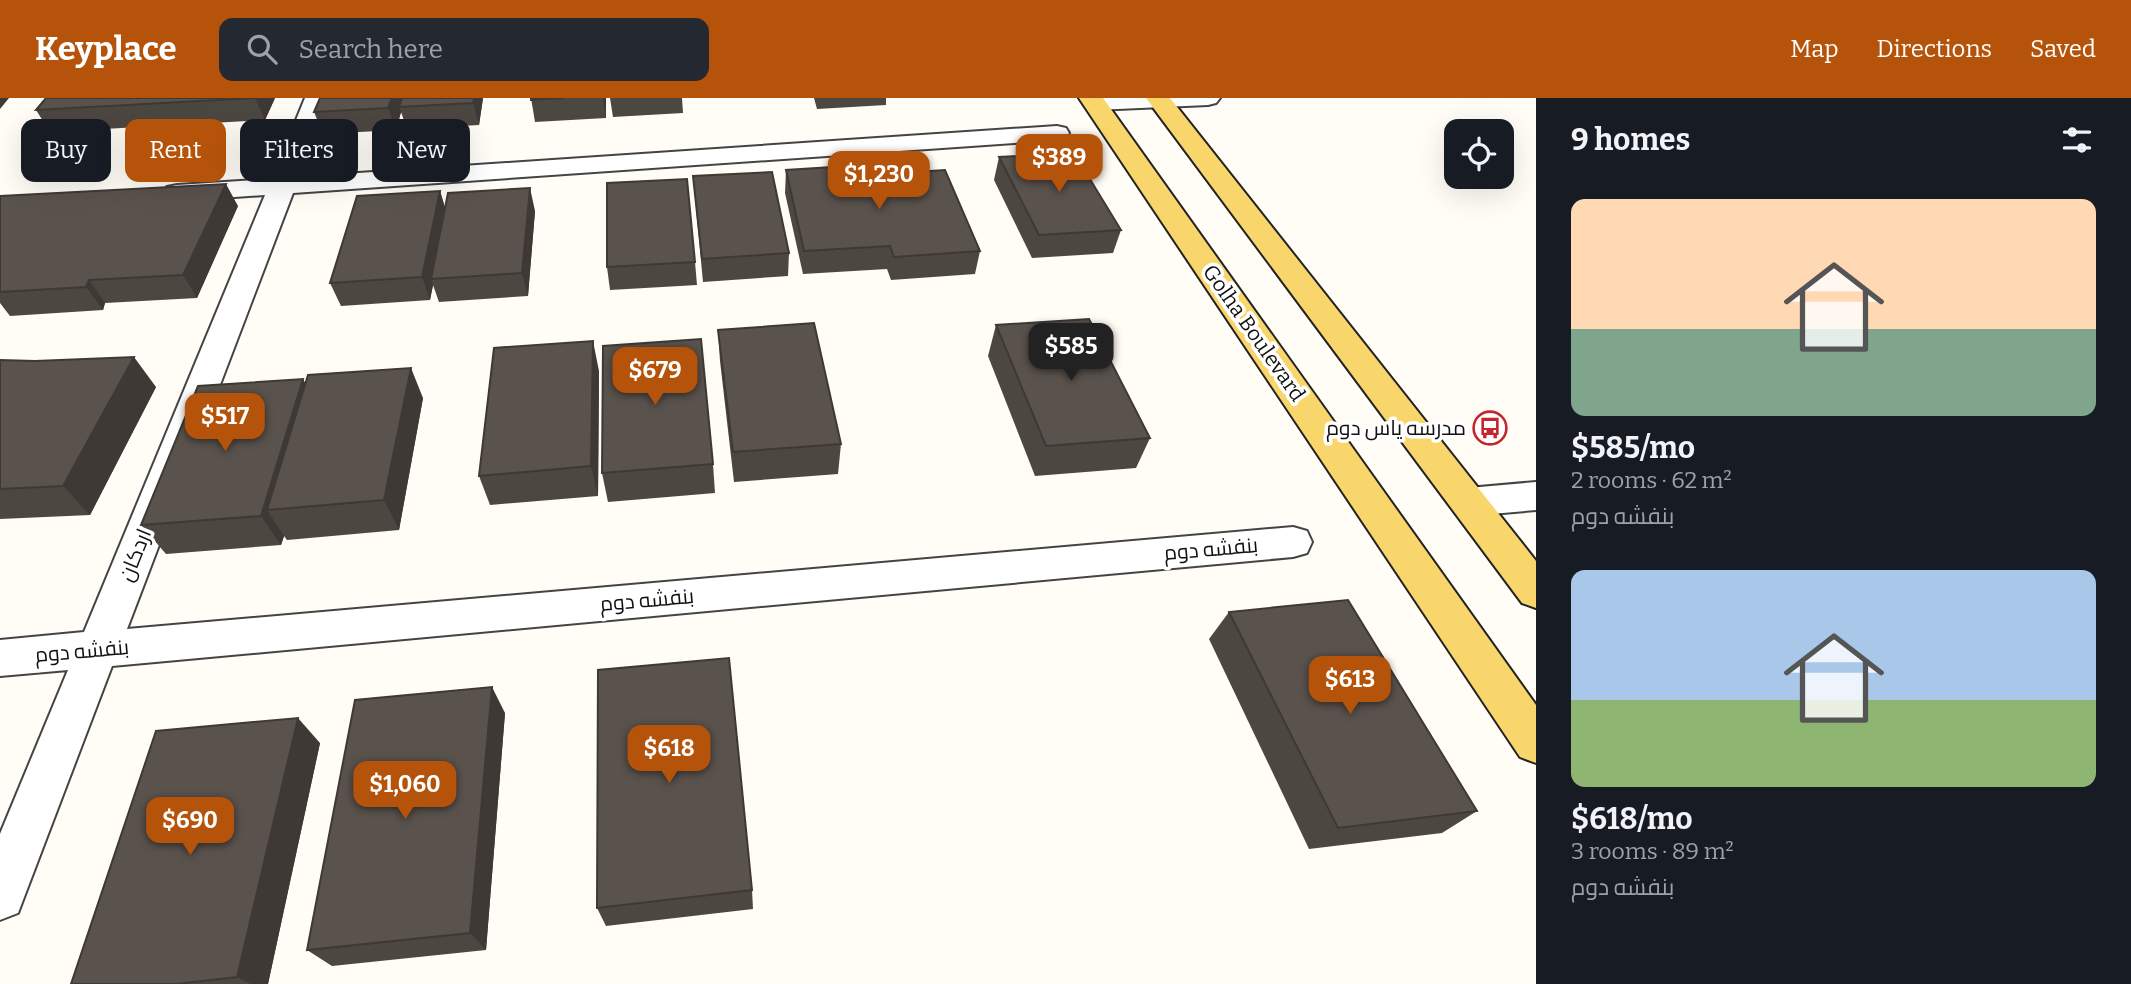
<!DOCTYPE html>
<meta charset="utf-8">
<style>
:root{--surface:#171b24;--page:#242831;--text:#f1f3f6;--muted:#9ea1a6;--accent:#b45309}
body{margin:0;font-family:Bitter,Cairo,serif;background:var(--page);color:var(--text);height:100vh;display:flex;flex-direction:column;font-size:26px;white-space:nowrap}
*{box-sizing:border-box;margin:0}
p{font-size:23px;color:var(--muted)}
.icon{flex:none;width:38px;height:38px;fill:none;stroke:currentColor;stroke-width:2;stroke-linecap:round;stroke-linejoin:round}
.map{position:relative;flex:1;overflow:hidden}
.details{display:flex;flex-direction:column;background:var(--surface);width:595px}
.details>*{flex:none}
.top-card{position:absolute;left:21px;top:21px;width:665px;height:63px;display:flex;gap:14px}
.fabs{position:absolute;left:1444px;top:21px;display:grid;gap:14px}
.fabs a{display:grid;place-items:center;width:70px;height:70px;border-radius:14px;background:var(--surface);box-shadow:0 7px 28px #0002;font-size:35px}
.price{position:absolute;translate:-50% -60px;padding:0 16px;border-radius:14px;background:var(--accent);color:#fff;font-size:23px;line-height:46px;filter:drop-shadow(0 2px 4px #0008)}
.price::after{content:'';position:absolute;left:50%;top:42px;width:21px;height:16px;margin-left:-10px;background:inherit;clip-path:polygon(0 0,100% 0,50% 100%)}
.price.selected{background:#222;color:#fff}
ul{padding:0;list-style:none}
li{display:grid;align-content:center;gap:14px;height:371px;padding:0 35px}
li span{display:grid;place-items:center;height:217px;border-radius:14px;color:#555}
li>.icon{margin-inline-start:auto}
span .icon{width:126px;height:126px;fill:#fffc;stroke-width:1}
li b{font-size:30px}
h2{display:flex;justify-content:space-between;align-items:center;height:84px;padding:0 35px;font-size:30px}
.chip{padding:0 24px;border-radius:14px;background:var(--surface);box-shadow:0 7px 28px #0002;font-size:24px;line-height:63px}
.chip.selected{background:var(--accent);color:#fff}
header{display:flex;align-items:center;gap:42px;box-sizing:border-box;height:98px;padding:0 35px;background:var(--accent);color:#fff}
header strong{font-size:33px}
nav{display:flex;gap:38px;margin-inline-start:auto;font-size:24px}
.search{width:490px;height:63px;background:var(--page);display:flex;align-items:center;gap:18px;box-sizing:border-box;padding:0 24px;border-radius:14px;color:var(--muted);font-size:26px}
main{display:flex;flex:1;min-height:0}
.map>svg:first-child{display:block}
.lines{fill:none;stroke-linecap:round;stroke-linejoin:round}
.minor-casing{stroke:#444;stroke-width:4}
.major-casing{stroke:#222;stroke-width:4}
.minor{fill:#fff;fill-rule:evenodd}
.major{fill:#f9d66b;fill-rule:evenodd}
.wall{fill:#4d4742}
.shaded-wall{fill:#3f3936}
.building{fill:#5a524d;stroke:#3f3936;stroke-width:2}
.labels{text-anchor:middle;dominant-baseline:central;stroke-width:7;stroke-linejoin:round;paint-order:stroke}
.street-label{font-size:21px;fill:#111;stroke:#fff}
.poi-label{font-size:21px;fill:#111;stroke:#fff;text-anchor:end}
</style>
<header>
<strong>Keyplace</strong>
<div class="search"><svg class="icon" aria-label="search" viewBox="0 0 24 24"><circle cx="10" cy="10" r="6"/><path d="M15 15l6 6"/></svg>Search here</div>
<nav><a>Map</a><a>Directions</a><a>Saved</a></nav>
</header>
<main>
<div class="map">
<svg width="1536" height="886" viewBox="0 0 1536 886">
<rect width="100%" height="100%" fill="#fffdf5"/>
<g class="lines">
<defs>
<g id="minor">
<path d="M305,0H329L299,79L1057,28L1066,30L1069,35L1066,40L1057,42L293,95L127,531L1293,429L1307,433L1312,444L1307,455L1293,459L112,568L18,815L0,822V736L68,572L0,578V542L84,534L265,97L177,103L167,101L164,95L167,89L177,87L272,81Z"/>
<path d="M1087,0H1220L1216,5L1208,7L1095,12L1087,10L1083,5Z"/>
<path d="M1536,384V412L1468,418L1455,414L1449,404L1455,394L1468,390Z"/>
</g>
<g id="major">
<path d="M1079,0H1103L1536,607V665L1520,659Z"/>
<path d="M1146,0H1170L1536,463V510L1522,505Z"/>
</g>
</defs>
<use href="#minor" class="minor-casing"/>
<use href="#major" class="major-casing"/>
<use href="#minor" class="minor"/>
<use href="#major" class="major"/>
</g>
<g class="wall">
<path d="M46,0H275L265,22L50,34L36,12Z"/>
<path d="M320,0H483L479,27L407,31L401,14L396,32L323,36L314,14Z"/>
<path d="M531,0H606V20L535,24Z"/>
<path d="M610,0H682L683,15L613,19Z"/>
<path d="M814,0H886V7L817,11Z"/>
<path d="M999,59L1121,132L1113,155L1032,160L994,82Z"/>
<path d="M786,72L867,77L980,153L975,176L891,182L887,171L803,176L785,95Z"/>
<path d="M693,78L789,155L788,178L703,184Z"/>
<path d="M440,93L445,110L535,113L528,198L439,204L433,187L430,202L341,208L330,185Z"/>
<path d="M0,98L238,108L197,200L105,205L103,212L10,218L0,205Z"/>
<path d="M695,164L697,187L610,192L607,169Z"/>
<path d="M996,227L1150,340L1136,370L1035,378L988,258Z"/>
<path d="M718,232L841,346L838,376L734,384L720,263Z"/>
<path d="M0,262L156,289L90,417L0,421Z"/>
<path d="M599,273L598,398L490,407L479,378Z"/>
<path d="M303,281L305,285L423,300L399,432L287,442L284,438L281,447L166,456L141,427Z"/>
<path d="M713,366L715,395L608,404L602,375Z"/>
<path d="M1229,514L1477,713L1442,735L1309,751L1209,541Z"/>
<path d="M505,615L486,852L332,868L307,852Z"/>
<path d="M320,645L268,886H71Z"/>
<path d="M752,792L753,811L606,828L597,810Z"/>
</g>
<g class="shaded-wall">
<path d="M0,0H9L0,11Z"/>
<path d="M255,0H275L265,22Z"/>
<path d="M392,0H405L399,9L401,14L396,32L388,10Z"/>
<path d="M474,0H483L479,27L473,5Z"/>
<path d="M603,0H606V20Z"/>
<path d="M226,86L238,108L197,200L183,177Z"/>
<path d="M530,90L535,113L528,198L522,175Z"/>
<path d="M440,93L447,116L431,181L433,187L430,202L422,179Z"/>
<path d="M89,182L105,205L103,212L86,189Z"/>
<path d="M593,243L599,273L598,398L591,368Z"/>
<path d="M134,259L156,289L90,417L63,388Z"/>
<path d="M411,270L423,300L399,432L384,402Z"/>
<path d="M303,281L319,311L267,412L284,438L281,447L261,418Z"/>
<path d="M492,589L505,615L486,852L470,835Z"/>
<path d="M298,620L320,645L268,886H251L237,879Z"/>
</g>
<g class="building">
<path d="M46,0H255L36,12Z"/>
<path d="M320,0H392L388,10L314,14Z"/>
<path d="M402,0H474L473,5L399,9Z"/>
<path d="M531,0H564L531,2Z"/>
<path d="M1074,55L1121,132L1039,137L999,59Z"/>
<path d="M864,67L867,77L945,72L980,153L894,159L890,148L804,153L786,72Z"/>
<path d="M772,74L789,155L702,161L693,78Z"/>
<path d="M687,81L695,164L607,169V85Z"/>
<path d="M226,86L183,177L89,182L86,189L0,194V98Z"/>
<path d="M530,90L522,175L431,181L448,95Z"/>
<path d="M440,93L422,179L330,185L357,98Z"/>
<path d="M1089,221L1150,340L1046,348L996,227Z"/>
<path d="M814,225L841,346L733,354L718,232Z"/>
<path d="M701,241L713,366L602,375L603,248Z"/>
<path d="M593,243L591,368L479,378L494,250Z"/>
<path d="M134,259L63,388L0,391V262L35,263Z"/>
<path d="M411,270L384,402L267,412L308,277Z"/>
<path d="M303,281L261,418L141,427L198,288Z"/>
<path d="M1348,502L1477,713L1338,730L1229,514Z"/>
<path d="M729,560L752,792L597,810L598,572Z"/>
<path d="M492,589L470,835L307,852L355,602Z"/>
<path d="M298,620L237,879L176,886H71L156,633Z"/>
</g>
<defs>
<symbol id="bus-ring" viewBox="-11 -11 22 22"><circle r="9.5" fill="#fff" stroke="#c4262e" stroke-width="1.5"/><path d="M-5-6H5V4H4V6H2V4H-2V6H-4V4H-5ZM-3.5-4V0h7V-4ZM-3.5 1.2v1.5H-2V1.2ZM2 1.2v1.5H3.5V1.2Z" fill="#c4262e"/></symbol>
</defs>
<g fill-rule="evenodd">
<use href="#bus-ring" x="1471" y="311" width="38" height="38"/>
</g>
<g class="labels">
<g class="street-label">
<text transform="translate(1254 235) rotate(55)">Golha Boulevard</text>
<text transform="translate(1211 451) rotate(-5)">بنفشه دوم</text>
<text transform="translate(135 457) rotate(-68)">اردکان</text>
<text transform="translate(647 502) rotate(-5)">بنفشه دوم</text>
<text transform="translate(82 553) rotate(-5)">بنفشه دوم</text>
</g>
<g class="poi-label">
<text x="1466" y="330">مدرسه یاس دوم</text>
</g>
</g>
</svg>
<div class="fabs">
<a><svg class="icon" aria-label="locate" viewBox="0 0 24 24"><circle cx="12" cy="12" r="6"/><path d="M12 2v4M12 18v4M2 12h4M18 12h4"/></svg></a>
</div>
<b class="price" style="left:1059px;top:96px">$389</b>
<b class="price" style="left:879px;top:113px">$1,230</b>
<b class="price selected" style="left:1071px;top:285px">$585</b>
<b class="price" style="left:655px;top:309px">$679</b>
<b class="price" style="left:225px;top:355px">$517</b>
<b class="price" style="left:1350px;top:618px">$613</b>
<b class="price" style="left:669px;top:687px">$618</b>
<b class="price" style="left:405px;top:723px">$1,060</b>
<b class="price" style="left:190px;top:759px">$690</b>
<div class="top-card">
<a class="chip">Buy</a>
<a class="chip selected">Rent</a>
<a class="chip">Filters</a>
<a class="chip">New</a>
</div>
</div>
<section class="details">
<h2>9 homes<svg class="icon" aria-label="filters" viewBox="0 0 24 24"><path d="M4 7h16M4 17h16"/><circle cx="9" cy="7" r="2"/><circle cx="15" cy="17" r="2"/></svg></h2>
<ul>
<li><span style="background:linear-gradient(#ffd9b3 60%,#7fa58c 0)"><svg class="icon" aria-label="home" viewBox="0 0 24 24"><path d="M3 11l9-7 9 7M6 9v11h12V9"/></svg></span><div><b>$585/mo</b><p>2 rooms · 62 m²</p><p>بنفشه دوم</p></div></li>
<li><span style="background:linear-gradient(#a9c7e8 60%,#8fb573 0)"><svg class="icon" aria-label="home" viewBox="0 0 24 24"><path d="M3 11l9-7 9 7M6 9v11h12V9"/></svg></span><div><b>$618/mo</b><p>3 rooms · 89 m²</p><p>بنفشه دوم</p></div></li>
</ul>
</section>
</main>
